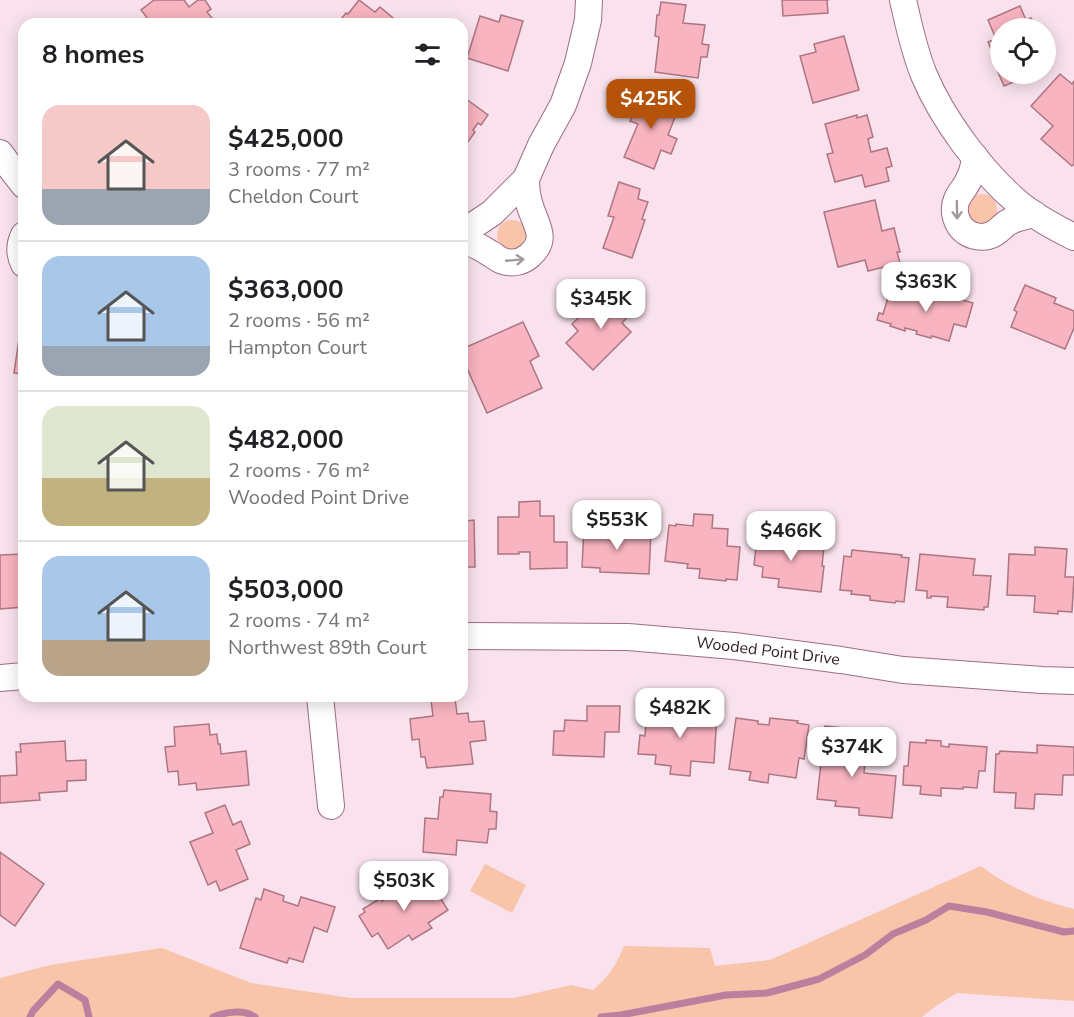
<!DOCTYPE html>
<meta charset="utf-8">
<style>
:root{--surface:#fff;--page:#f6f6f6;--text:#202124;--muted:#757577;--line:#e0e0e0;--accent:#b45309}
body{margin:0;font-family:"Nunito Sans",sans-serif;background:var(--page);color:var(--text);height:100vh;display:flex;flex-direction:column;font-size:22px;white-space:nowrap}
*{box-sizing:border-box;margin:0}
p{font-size:20px;color:var(--muted)}
.icon{flex:none;width:33px;height:33px;fill:none;stroke:currentColor;stroke-width:2;stroke-linecap:round;stroke-linejoin:round}
.map{position:relative;flex:1;overflow:hidden}
.side{position:absolute;left:18px;top:18px;width:450px;height:684px;display:flex;flex-direction:column;background:var(--surface);border-radius:18px;box-shadow:0 3px 15px #0003}
.side>*{flex:none}
.buttons{position:absolute;left:990px;top:18px;display:grid;gap:12px}
.buttons a{display:grid;place-items:center;width:66px;height:66px;border-radius:50%;background:var(--surface);box-shadow:0 3px 15px #0003;font-size:30px}
.price{position:absolute;translate:-50% -51px;padding:0 14px;border-radius:12px;background:#fff;color:#222;font-size:20px;line-height:39px;filter:drop-shadow(0 2px 3px #0008)}
.price::after{content:'';position:absolute;left:50%;top:36px;width:18px;height:14px;margin-left:-9px;background:inherit;clip-path:polygon(0 0,100% 0,50% 100%)}
.price.selected{background:var(--accent);color:#fff}
ul{padding:0;list-style:none}
li{display:flex;align-items:center;gap:18px;height:150px;padding:0 24px}
li+li{border-top:2px solid var(--line)}
li span{display:grid;place-items:center;flex:none;width:168px;height:120px;border-radius:18px;color:#555}
li>.icon{margin-inline-start:auto}
span .icon{width:72px;height:72px;fill:#fffc;stroke-width:1}
li b{font-size:26px}
h2{display:flex;justify-content:space-between;align-items:center;height:72px;padding:0 24px;font-size:26px}
.map>svg:first-child{display:block}
.green{fill:#f8c4aa}
.lines{fill:none;stroke-linecap:round;stroke-linejoin:round}
.stream{stroke:#bc7f9e;stroke-width:7}
.building{fill:#f8b4c0;stroke:#ad7680;stroke-width:1.5}
.minor-casing{stroke:#9d6c85;stroke-width:28}
.minor{stroke:#fff;stroke-width:26}
.oneway{stroke:#a1999d}
.labels{text-anchor:middle;dominant-baseline:central;stroke-width:5;stroke-linejoin:round;paint-order:stroke}
.street-label{font-size:16px;fill:#2f1c26;stroke:#fff}
</style>
<div class="map">
<svg width="1074" height="1017" viewBox="0 0 1074 1017">
<rect width="100%" height="100%" fill="#f9e2ed"/>
<g class="green">
<circle cx="982" cy="209" r="15"/>
<circle cx="512" cy="235" r="15"/>
<path d="M485,864L526,885L512,913L470,891Z"/>
<path d="M981,866C1008,887 1040,901 1074,909V1001L957,993L936,1006L922,1017H0V978L50,965L162,948L251,983L351,998H514L571,985L593,990C609,976 616,966 624,946L710,948L715,966L770,960Z"/>
</g>
<g class="lines">
<g class="stream">
<path d="M30,1017L33,1011L58,984L85,1000L89,1017"/>
<path d="M213,1017C225,1012 244,1009 255,1017"/>
<path d="M601,1017L621,1015L726,995L767,993L819,979L865,955L893,934L926,920L949,906L987,912L1064,932L1074,931"/>
</g>
</g>
<g class="building">
<path d="M154,0H184L189,7L198,0H205L211,9L207,12L217,24H152L141,10Z"/>
<path d="M359,0L375,12L380,7L393,18L389,24H337L346,13L348,14Z"/>
<path d="M782,0H829H827L828,13L783,16Z"/>
<path d="M661,2L686,5L683,23L705,25L702,44L709,45L707,57H701L698,78L655,72L659,37L655,36L657,15H659Z"/>
<path d="M1020,6L1026,20L1031,18L1036,28H1000V74H1029L1030,75L1004,86L991,56L993,54L988,42L996,39L988,20Z"/>
<path d="M501,15L523,21L508,71L467,58L480,16L499,22Z"/>
<path d="M70,19L72,24H57Z"/>
<path d="M844,36L859,90L813,103L800,56L816,52L814,44Z"/>
<path d="M1060,74L1072,84L1074,81V164L1072,166L1041,139L1053,126L1031,106Z"/>
<path d="M643,89L668,99L665,107L677,112L668,135L677,139L671,154L661,150L654,169L624,157L638,124L630,121Z"/>
<path d="M462,96L488,115L481,125L478,123L473,130L475,132L462,150Z"/>
<path d="M857,115V118L867,115L873,137L868,139L871,152L887,148L892,166L886,168L889,181L865,187L862,175L835,182L827,154L833,153L825,124Z"/>
<path d="M619,182L640,189L638,199L648,202L642,219L645,220L632,258L603,248L614,217L608,216Z"/>
<path d="M875,200L882,231L894,228L900,252H897L900,263L868,271L865,260L838,267L824,212Z"/>
<path d="M1025,285L1056,298L1054,303L1074,311V328L1065,349L1011,327L1017,312L1014,310Z"/>
<path d="M900,286L908,288L909,286L938,294L939,293L973,303L966,327L954,324L949,341L932,336L931,338L916,334L917,331L905,328V331L890,326L891,324L877,320L879,313L883,314L888,298L895,300Z"/>
<path d="M618,293L634,310L622,323L631,332L593,370L566,343L578,331L572,324L598,299L605,305Z"/>
<path d="M523,322L539,356L530,361L542,388L487,413L462,357V349Z"/>
<path d="M19,339L24,340V374L14,373Z"/>
<path d="M540,501V516H554V542H567V568L530,569V552H519V554H498V517H519V502Z"/>
<path d="M694,514L713,515L712,528L728,529L727,546L740,547L737,580L726,579V581L699,578L700,569L687,568L688,564L665,561L669,525L676,526V524L693,526Z"/>
<path d="M462,515H466V521L474,520L475,567H462Z"/>
<path d="M584,529L651,532L649,574L600,572V568L582,567Z"/>
<path d="M782,529L800,531L799,544L824,547L822,566H824L821,592L778,587L779,579L762,577L763,567L754,565L757,539L780,542Z"/>
<path d="M1035,547L1067,549L1065,577H1074L1072,612L1058,611V614L1034,612L1035,596L1007,595L1009,554L1035,555Z"/>
<path d="M852,550L902,555L901,557L909,558L904,602L896,601L895,603L870,600V596L851,594L852,591L840,590L844,556L851,557Z"/>
<path d="M24,554V607L0,609V555Z"/>
<path d="M920,554L975,559L973,575L991,576L988,607H984V610L947,607L948,597L931,596V598H927V591L916,590Z"/>
<path d="M455,698L457,714L468,713L469,722L484,721L486,740L470,742L473,764L427,768L425,757H421L419,739L412,740L410,719L433,716L431,700Z"/>
<path d="M587,706H620L619,732H605L604,757L553,755L554,731H564L565,720L587,721Z"/>
<path d="M647,709L665,710V713L681,714V711L717,713L714,763L691,761L690,776L670,774L671,766L655,764L656,755L638,754L640,735L645,736Z"/>
<path d="M736,718L758,721V724L769,725L770,718L798,721L797,723L809,725L804,759L799,758L796,778L769,774L768,783L749,780L751,772L729,769Z"/>
<path d="M209,724L210,735L217,734L218,744H220L221,754L246,751L249,785L197,790L196,783L179,785L178,771L168,772L165,747L175,746L174,727Z"/>
<path d="M825,726L854,729L851,763L865,764L864,773L896,776L892,818L859,815V808L835,806L836,801L817,799Z"/>
<path d="M926,740L941,741V746L949,747V744L987,747L985,771H979L977,788L963,787V789L941,788V796L920,794L921,786L903,785L904,766H908L910,742L926,743Z"/>
<path d="M65,741L66,761L86,760V780L67,781V791L39,793L40,800L0,803V776L17,775L16,752H21L20,744Z"/>
<path d="M1037,745L1074,747V775H1063L1062,795L1035,794L1034,809L1015,808L1016,793L994,792L996,754H999L1000,751L1037,753Z"/>
<path d="M444,790L491,794L490,811L497,812L496,829H489L487,843L457,840L456,855L423,852L425,818L438,819L440,797H443Z"/>
<path d="M225,805L233,825L241,821L250,844L236,850L248,879L220,891L216,881L208,885L190,842L213,833L205,813Z"/>
<path d="M0,852L44,884L15,926L0,915Z"/>
<path d="M420,873L434,895L437,893L448,910L428,923L432,928L412,940L409,935L388,949L378,933L372,937L359,916L365,912L363,909L381,898L382,901L396,892L394,889Z"/>
<path d="M264,889L284,896L283,901L298,906L301,897L335,907L327,932L314,927L303,962L289,958L287,963L240,948L256,898L261,900Z"/>
</g>
<g class="lines">
<defs>
<g id="minor">
<path d="M903,0C909,26 914,51 924,75C942,118 980,170 1016,201C1033,216 1054,227 1074,237"/>
<path d="M0,153L13,171L24,185"/>
<path d="M975,157C974,165 973,172 969,179C966,187 960,192 957,199C952,210 956,225 966,232C972,236 981,238 988,236C997,234 1001,227 1007,223C1015,218 1025,216 1034,214"/>
<path d="M462,233L492,213L526,179L541,145L563,105L578,63L588,20L589,0"/>
<path d="M24,235C19,245 19,254 24,264"/>
<path d="M462,240C472,243 482,248 491,254C495,256 499,260 503,261C512,264 522,262 529,256C549,239 536,226 530,206C527,197 526,188 526,179"/>
<path d="M462,636L628,637L734,646L841,660L903,670L1042,680L1074,681"/>
<path d="M0,678L24,676"/>
<path d="M320,696L331,806"/>
</g>
</defs>
<use href="#minor" class="minor-casing"/>
<use href="#minor" class="minor"/>
</g>
<defs><path id="oneway-shaft" d="M-6 0H5M1.5-3L5.5 0L1.5 3" fill="none" stroke-width="1.6" stroke-linecap="round" stroke-linejoin="round" transform="scale(1.5)"/></defs>
<g class="oneway">
<use href="#oneway-shaft" transform="translate(957 210) rotate(89)"/>
<use href="#oneway-shaft" transform="translate(515 260) rotate(-5)"/>
</g>
<g class="labels">
<g class="street-label">
<text transform="translate(768 651) rotate(7)">Wooded Point Drive</text>
</g>
</g>
</svg>
<div class="buttons">
<a><svg class="icon" aria-label="locate" viewBox="0 0 24 24"><circle cx="12" cy="12" r="6"/><path d="M12 2v4M12 18v4M2 12h4M18 12h4"/></svg></a>
</div>
<b class="price selected" style="left:651px;top:130px">$425K</b>
<b class="price" style="left:926px;top:313px">$363K</b>
<b class="price" style="left:601px;top:330px">$345K</b>
<b class="price" style="left:617px;top:551px">$553K</b>
<b class="price" style="left:791px;top:562px">$466K</b>
<b class="price" style="left:680px;top:739px">$482K</b>
<b class="price" style="left:852px;top:778px">$374K</b>
<b class="price" style="left:404px;top:912px">$503K</b>
<section class="side">
<h2>8 homes<svg class="icon" aria-label="filters" viewBox="0 0 24 24"><path d="M4 7h16M4 17h16"/><circle cx="9" cy="7" r="2"/><circle cx="15" cy="17" r="2"/></svg></h2>
<ul>
<li><span style="background:linear-gradient(#f6c9c9 70%,#9aa5b1 0)"><svg class="icon" aria-label="home" viewBox="0 0 24 24"><path d="M3 11l9-7 9 7M6 9v11h12V9"/></svg></span><div><b>$425,000</b><p>3 rooms · 77 m²</p><p>Cheldon Court</p></div></li>
<li><span style="background:linear-gradient(#a9c7e8 75%,#9aa5b1 0)"><svg class="icon" aria-label="home" viewBox="0 0 24 24"><path d="M3 11l9-7 9 7M6 9v11h12V9"/></svg></span><div><b>$363,000</b><p>2 rooms · 56 m²</p><p>Hampton Court</p></div></li>
<li><span style="background:linear-gradient(#dfe7d0 60%,#c2b280 0)"><svg class="icon" aria-label="home" viewBox="0 0 24 24"><path d="M3 11l9-7 9 7M6 9v11h12V9"/></svg></span><div><b>$482,000</b><p>2 rooms · 76 m²</p><p>Wooded Point Drive</p></div></li>
<li><span style="background:linear-gradient(#a9c7e8 70%,#b9a48a 0)"><svg class="icon" aria-label="home" viewBox="0 0 24 24"><path d="M3 11l9-7 9 7M6 9v11h12V9"/></svg></span><div><b>$503,000</b><p>2 rooms · 74 m²</p><p>Northwest 89th Court</p></div></li>
</ul>
</section>
</div>
